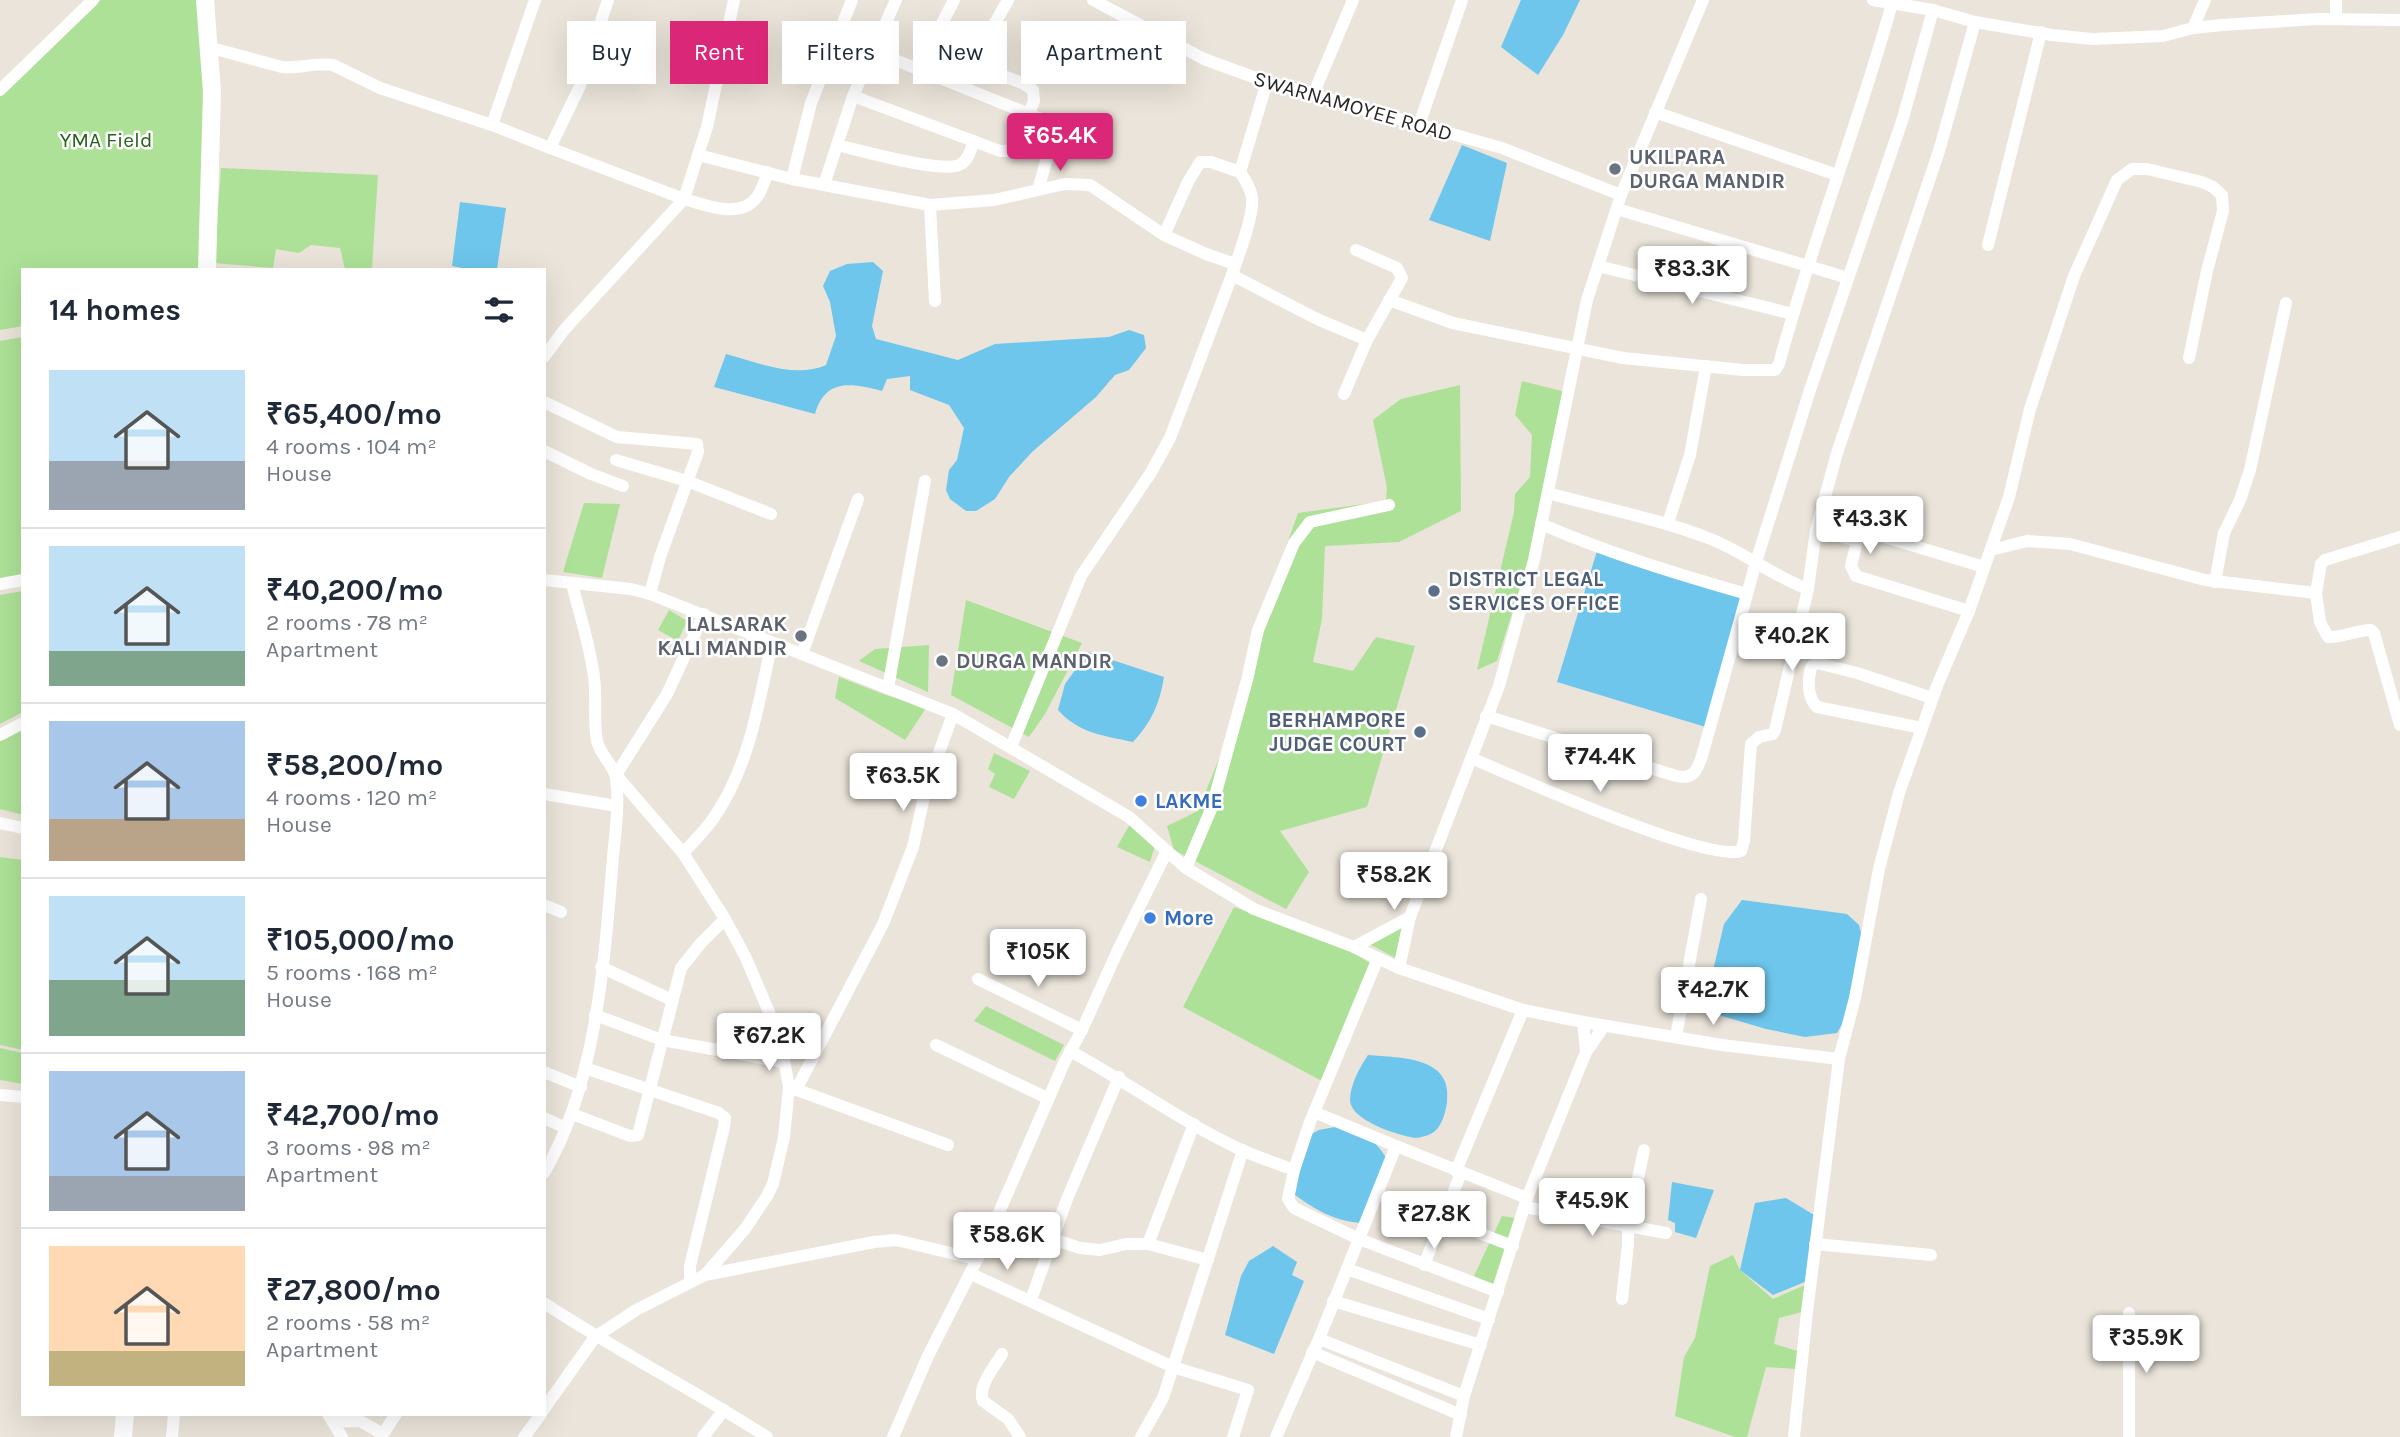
<!DOCTYPE html>
<meta charset="utf-8">
<style>
:root{--surface:#fff;--page:#f2f2f3;--text:#1f2937;--muted:#747a83;--line:#e0e1e3;--accent:#db2777}
body{margin:0;font-family:Karla,sans-serif;background:var(--page);color:var(--text);height:100vh;display:flex;flex-direction:column;font-size:26px;white-space:nowrap}
*{box-sizing:border-box;margin:0}
p{font-size:23px;color:var(--muted)}
.icon{flex:none;width:38px;height:38px;fill:none;stroke:currentColor;stroke-width:2;stroke-linecap:round;stroke-linejoin:round}
.map{position:relative;flex:1;overflow:hidden}
.drawer{position:absolute;left:21px;top:268px;width:525px;height:1148px;display:flex;flex-direction:column;background:var(--surface);border-radius:0px;box-shadow:0 7px 28px #0002}
.drawer>*{flex:none}
.guide{position:absolute;left:567px;top:21px;width:665px;height:63px;display:flex;gap:14px}
.price{position:absolute;translate:-50% -60px;padding:0 16px;border-radius:7px;background:#fff;color:#222;font-size:23px;line-height:46px;filter:drop-shadow(0 2px 4px #0008)}
.price::after{content:'';position:absolute;left:50%;top:42px;width:21px;height:16px;margin-left:-10px;background:inherit;clip-path:polygon(0 0,100% 0,50% 100%)}
.price.on{background:var(--accent);color:#fff}
ul{padding:0;list-style:none}
li{display:flex;align-items:center;gap:21px;height:175px;padding:0 28px}
li+li{border-top:2px solid var(--line)}
li span{display:grid;place-items:center;flex:none;width:196px;height:140px;border-radius:0px;color:#555}
li>.icon{margin-inline-start:auto}
span .icon{width:84px;height:84px;fill:#fffc;stroke-width:1}
li b{font-size:30px}
h2{display:flex;justify-content:space-between;align-items:center;height:84px;padding:0 28px;font-size:30px}
.pill{padding:0 24px;border-radius:0px;background:var(--surface);box-shadow:0 7px 28px #0002;font-size:24px;line-height:63px}
.pill.on{background:var(--accent);color:#fff}
.map>svg:first-child{display:block}
.green{fill:#ade197}
.water{fill:#6ec6ec}
.lines{fill:none;stroke-linecap:round;stroke-linejoin:round}
.street{stroke:#fff;stroke-width:12}
.secondary{stroke:#fff;stroke-width:18}
.worship-dot{fill:#6b7280;stroke:#fff;stroke-width:2.5}
.service-dot{fill:#5c6f8a;stroke:#fff;stroke-width:2.5}
.shop-dot{fill:#3f7fe0;stroke:#fff;stroke-width:2.5}
.labels{text-anchor:middle;dominant-baseline:central;stroke-width:5;stroke-linejoin:round;paint-order:stroke}
.street-label{font-size:21px;fill:#282828;stroke:#fff}
.park-label{font-size:21px;fill:#27631b;stroke:#fff}
.worship-label{font-size:21px;font-weight:bold;fill:#5b616d;stroke:#fff;text-anchor:start}
.service-label{font-size:21px;font-weight:bold;fill:#4e5e75;stroke:#fff;text-anchor:start}
.shop-label{font-size:21px;font-weight:bold;fill:#366cbe;stroke:#fff;text-anchor:start}
</style>
<div class="map">
<svg width="2400" height="1437" viewBox="0 0 2400 1437">
<rect width="100%" height="100%" fill="#eae4da"/>
<g class="green">
<path d="M101,0H196L212,92L207,269L23,270V326L0,330V94Z"/>
<path d="M221,168L378,175L372,269H345L340,248L311,245L299,253L276,249L273,268L214,263Z"/>
<path d="M23,337V581L0,585V341Z"/>
<path d="M1522,381L1565,392L1529,559L1497,661L1477,670L1514,512L1515,494L1530,477L1532,435L1515,415Z"/>
<path d="M1460,385L1461,511L1399,542L1325,546L1322,619L1313,662L1353,671L1376,637L1415,646L1367,807L1280,831L1309,872L1286,909L1174,850L1167,826L1198,811L1228,736L1249,651L1298,513L1386,501L1387,488L1373,420L1401,399Z"/>
<path d="M584,503L620,504L602,578L563,572Z"/>
<path d="M23,591V712L0,724V595Z"/>
<path d="M966,600L1082,643L1045,714L1029,737L951,695Z"/>
<path d="M669,610L687,621L678,641L658,630Z"/>
<path d="M929,645L928,692L859,661L875,649Z"/>
<path d="M839,677L883,694L926,708L905,740L835,698Z"/>
<path d="M23,721V815L0,809V733Z"/>
<path d="M994,753L1030,771L1014,799L989,787L995,774L988,769Z"/>
<path d="M1130,824L1157,839L1150,862L1117,847Z"/>
<path d="M0,857L23,860V1050L0,1045Z"/>
<path d="M1234,907L1339,944L1371,964L1322,1081L1183,1007Z"/>
<path d="M1407,922L1399,960L1362,940Z"/>
<path d="M986,1006L1064,1045L1055,1061L974,1021Z"/>
<path d="M0,1048L23,1053V1084L0,1080Z"/>
<path d="M1502,1216L1515,1218L1496,1286L1474,1276Z"/>
<path d="M1733,1255L1740,1270L1773,1299L1805,1285L1802,1312L1779,1318L1774,1344L1798,1351L1796,1369L1766,1367L1747,1437H1735L1675,1416L1684,1357L1695,1338L1710,1266Z"/>
</g>
<g class="water">
<path d="M1521,0H1580L1563,35L1538,75L1501,47Z"/>
<path d="M1462,145L1507,163L1490,241L1429,220Z"/>
<path d="M460,202L506,208L497,269H467L452,266Z"/>
<path d="M873,262L883,271L872,326L876,339L958,360L995,344L1109,337L1129,330L1144,335L1146,348L1129,370L1115,375L1096,397L1032,452L1009,477L995,499L976,511H966L950,499L946,490L949,470L957,460L964,428L949,405L910,390V376L887,379L882,391C852,383 825,378 815,414L714,387L726,354C756,362 796,379 826,365L836,336L830,302L823,286L830,271L847,264Z"/>
<path d="M1597,551L1746,592L1709,728L1557,682Z"/>
<path d="M1088,652L1164,677C1160,703 1151,723 1133,742C1105,736 1078,733 1058,710L1065,684Z"/>
<path d="M1742,900L1847,914L1859,925L1863,941L1851,1009L1837,1033L1805,1037L1766,1029L1722,1016L1710,1004L1711,979L1724,924Z"/>
<path d="M1368,1055C1401,1058 1453,1056 1447,1102C1446,1111 1442,1125 1435,1131C1431,1135 1420,1138 1415,1138C1397,1135 1349,1120 1350,1099C1351,1083 1360,1067 1368,1055Z"/>
<path d="M1335,1127C1364,1133 1372,1135 1389,1162L1360,1223C1331,1220 1312,1208 1290,1191L1308,1136L1319,1130Z"/>
<path d="M1672,1182L1714,1190L1696,1238L1675,1232V1223L1668,1220Z"/>
<path d="M1786,1198L1814,1215L1807,1281L1773,1295L1740,1270L1755,1203Z"/>
<path d="M1273,1246L1297,1262L1292,1275L1304,1281L1274,1354L1225,1335L1241,1276L1249,1261Z"/>
</g>
<g class="lines">
<g class="street">
<path d="M734,0L707,127L684,199C705,205 740,220 757,197C762,190 765,180 768,172"/>
<path d="M1093,0L1204,59L1267,82L1502,148L1621,195"/>
<path d="M1873,0L1933,10L1975,22L2052,35L2093,39L2163,36L2193,28L2222,25L2318,19L2400,20"/>
<path d="M2336,19V0"/>
<path d="M2193,28L2205,0"/>
<path d="M208,47L282,67C299,69 317,62 333,65L380,88L492,125L550,148L580,86L608,0"/>
<path d="M972,64L1008,0"/>
<path d="M0,90L93,0"/>
<path d="M1313,95L1353,0"/>
<path d="M853,96L1000,151H1011L1015,148L1034,101L1033,90L1024,84L934,48L933,41L954,0"/>
<path d="M1655,112L1837,175"/>
<path d="M492,125L535,0"/>
<path d="M1419,125L1462,0"/>
<path d="M837,145C860,150 945,175 961,164C969,159 971,149 974,141"/>
<path d="M698,155L792,179L930,205L994,200L1038,190L1055,130L1051,123L873,51"/>
<path d="M1240,172L1267,82"/>
<path d="M792,179L811,103L852,0"/>
<path d="M824,185L853,96L896,0"/>
<path d="M1038,190L1065,184L1090,185L1164,235"/>
<path d="M930,205L935,301"/>
<path d="M1617,209L1848,278"/>
<path d="M1988,245L2041,32"/>
<path d="M1598,266L1793,314"/>
<path d="M1232,275L1317,319L1367,340"/>
<path d="M1389,300L1453,323L1623,358L1743,370H1775L1779,364C1812,241 1859,123 1893,0"/>
<path d="M544,357L564,330L684,199L550,148"/>
<path d="M1344,394L1367,340L1402,278L1397,268L1356,250"/>
<path d="M544,402L617,437L697,444L698,452L660,557L650,594"/>
<path d="M544,451L591,474L623,486"/>
<path d="M616,460L687,481L771,514"/>
<path d="M1548,493C1601,508 1656,518 1708,538C1743,551 1772,576 1808,589"/>
<path d="M1668,523L1690,455L1706,366"/>
<path d="M1541,524C1608,553 1677,574 1747,594"/>
<path d="M1816,530L1857,541"/>
<path d="M1991,550L2027,541L2070,544L2205,580L2316,593L2321,564L2325,560L2400,537"/>
<path d="M544,580L631,589L650,594L953,714L1129,817L1186,868L1254,909L1354,947L1399,968L1410,917L1499,686L1534,560L1587,300L1621,195L1703,0"/>
<path d="M2215,582L2224,533L2240,500L2250,470L2286,303"/>
<path d="M0,584L23,580"/>
<path d="M2316,593L2320,622L2328,637C2343,638 2356,630 2371,630L2374,633L2400,725"/>
<path d="M1969,611L1856,576L1851,566L1858,537L1862,533H1871L1984,567"/>
<path d="M802,654L858,499"/>
<path d="M888,688L925,481"/>
<path d="M1486,716L1676,776C1693,780 1697,771 1702,756L1756,562L1810,390L1903,118L1933,10"/>
<path d="M1922,728L1817,707C1807,697 1808,680 1811,667L1817,663L1857,673L1932,698"/>
<path d="M0,735L23,723"/>
<path d="M1011,747L1081,576L1150,474L1170,438L1232,275C1238,256 1254,216 1252,198C1251,188 1245,180 1240,172L1211,162H1200L1188,182L1164,235L1206,254L1235,264"/>
<path d="M1471,758C1514,776 1706,863 1741,851L1744,841L1751,744L1759,737L1773,734L1775,730L1808,589L1816,530L1837,453L1939,151L1975,22"/>
<path d="M544,794L617,806"/>
<path d="M0,823L23,828"/>
<path d="M683,853C694,841 706,830 715,816C750,764 759,702 772,642"/>
<path d="M1186,868L1212,807L1247,680L1258,630L1294,543L1310,522L1389,505"/>
<path d="M544,905L561,912"/>
<path d="M1354,947L1410,917"/>
<path d="M601,967L672,1000"/>
<path d="M1399,968L1523,1010L1583,1022L1586,1052L1527,1198L1464,1396L1456,1437"/>
<path d="M978,979L1082,1030"/>
<path d="M595,1015L662,1040L784,1062"/>
<path d="M1583,1022L1722,1045L1839,1059"/>
<path d="M1676,1037L1701,899"/>
<path d="M936,1045L1047,1098"/>
<path d="M1070,1051C1129,1083 1183,1123 1244,1151C1260,1158 1278,1164 1294,1170L1310,1122L1378,958"/>
<path d="M1586,1052L1604,1026"/>
<path d="M585,1068L719,1113L725,1118L724,1127L690,1266V1282"/>
<path d="M544,1072L581,1087"/>
<path d="M789,1087L948,1145"/>
<path d="M796,1090L883,924L913,847L926,788L953,714"/>
<path d="M0,1095L23,1097"/>
<path d="M1314,1112L1396,1146"/>
<path d="M572,1114L630,1136L638,1135L681,968L701,943L725,919"/>
<path d="M544,1118L566,1128"/>
<path d="M1294,1170L1288,1199L1294,1208L1359,1239L1498,1292"/>
<path d="M1456,1171L1523,1010"/>
<path d="M544,1173C595,1087 604,967 612,869C614,840 620,808 616,778C614,765 600,755 597,741C593,721 597,698 594,677C590,646 580,615 572,584"/>
<path d="M1377,1194L1513,1246"/>
<path d="M1525,1207L1666,1233"/>
<path d="M996,1220L1080,1248L1100,1250L1126,1244H1148L1208,1260"/>
<path d="M1148,1244L1194,1124"/>
<path d="M1815,1244L1931,1255"/>
<path d="M1424,1265L1461,1173"/>
<path d="M1347,1269L1489,1319"/>
<path d="M971,1274L1173,1367L1248,1390L1233,1437"/>
<path d="M705,1275L874,1242L896,1240L976,1259"/>
<path d="M1622,1299L1628,1245V1226L1644,1150"/>
<path d="M1031,1300L1067,1199L1119,1077"/>
<path d="M1333,1301L1481,1345"/>
<path d="M544,1303C617,1351 694,1390 767,1437"/>
<path d="M2129,1313V1437"/>
<path d="M1319,1339L1464,1396"/>
<path d="M1312,1352L1461,1415"/>
<path d="M1002,1354C995,1366 977,1387 983,1401L1008,1419L1020,1437"/>
<path d="M544,1409L595,1337L636,1310L705,1275L745,1229L767,1196L773,1184L784,1137L789,1087L782,1049L772,1019L745,956L725,919L683,853L616,775L667,694L704,614"/>
<path d="M328,1414L342,1437"/>
<path d="M333,1422L360,1421L383,1434L396,1414"/>
<path d="M172,1437L174,1414"/>
<path d="M524,1437L541,1414"/>
<path d="M703,1437L724,1410"/>
<path d="M893,1437L928,1356L987,1240L1064,1063L1082,1030L1118,950L1167,851"/>
<path d="M1141,1437L1163,1398L1243,1150"/>
<path d="M1276,1437L1319,1339L1396,1146L1527,1198"/>
<path d="M1794,1437L1807,1312L1839,1059L1855,998L1879,869L1899,793L1937,686L1969,611L2009,497L2030,409L2074,276L2117,180L2132,169H2147L2202,182L2213,187L2222,195L2223,211L2207,271L2189,358"/>
</g>
<g class="secondary">
<path d="M205,0L212,92L207,270"/>
<path d="M123,1437L125,1414"/>
</g>
</g>
<g class="worship-dot">
<circle cx="1615" cy="169" r="7"/>
<circle cx="801" cy="636" r="7"/>
<circle cx="942" cy="661" r="7"/>
</g>
<g class="service-dot">
<circle cx="1434" cy="591" r="7"/>
<circle cx="1420" cy="732" r="7"/>
</g>
<g class="shop-dot">
<circle cx="1141" cy="801" r="7"/>
<circle cx="1150" cy="918" r="7"/>
</g>
<g class="labels">
<g class="street-label">
<text transform="translate(1353 106) rotate(16)">SWARNAMOYEE ROAD</text>
</g>
<g class="park-label">
<text x="106" y="140">YMA Field</text>
</g>
<g class="worship-label">
<text x="1629" y="157">UKILPARA<tspan x="1629" dy="24">DURGA MANDIR</tspan></text>
<text x="787" y="624" text-anchor="end">LALSARAK<tspan x="787" dy="24">KALI MANDIR</tspan></text>
<text x="956" y="661">DURGA MANDIR</text>
</g>
<g class="service-label">
<text x="1448" y="579">DISTRICT LEGAL<tspan x="1448" dy="24">SERVICES OFFICE</tspan></text>
<text x="1406" y="720" text-anchor="end">BERHAMPORE<tspan x="1406" dy="24">JUDGE COURT</tspan></text>
</g>
<g class="shop-label">
<text x="1155" y="801">LAKME</text>
<text x="1164" y="918">More</text>
</g>
</g>
</svg>
<b class="price on" style="left:1060px;top:173px">₹65.4K</b>
<b class="price" style="left:1692px;top:306px">₹83.3K</b>
<b class="price" style="left:1870px;top:556px">₹43.3K</b>
<b class="price" style="left:1792px;top:673px">₹40.2K</b>
<b class="price" style="left:1600px;top:794px">₹74.4K</b>
<b class="price" style="left:903px;top:813px">₹63.5K</b>
<b class="price" style="left:1394px;top:912px">₹58.2K</b>
<b class="price" style="left:1038px;top:989px">₹105K</b>
<b class="price" style="left:1713px;top:1027px">₹42.7K</b>
<b class="price" style="left:769px;top:1073px">₹67.2K</b>
<b class="price" style="left:1592px;top:1238px">₹45.9K</b>
<b class="price" style="left:1434px;top:1251px">₹27.8K</b>
<b class="price" style="left:1007px;top:1272px">₹58.6K</b>
<b class="price" style="left:2146px;top:1375px">₹35.9K</b>
<div class="guide">
<a class="pill">Buy</a>
<a class="pill on">Rent</a>
<a class="pill">Filters</a>
<a class="pill">New</a>
<a class="pill">Apartment</a>
</div>
<section class="drawer">
<h2>14 homes<svg class="icon" aria-label="filters" viewBox="0 0 24 24"><path d="M4 7h16M4 17h16"/><circle cx="9" cy="7" r="2"/><circle cx="15" cy="17" r="2"/></svg></h2>
<ul>
<li><span style="background:linear-gradient(#bfe0f5 65%,#9aa5b1 0)"><svg class="icon" aria-label="home" viewBox="0 0 24 24"><path d="M3 11l9-7 9 7M6 9v11h12V9"/></svg></span><div><b>₹65,400/mo</b><p>4 rooms · 104 m²</p><p>House</p></div></li>
<li><span style="background:linear-gradient(#bfe0f5 75%,#7fa58c 0)"><svg class="icon" aria-label="home" viewBox="0 0 24 24"><path d="M3 11l9-7 9 7M6 9v11h12V9"/></svg></span><div><b>₹40,200/mo</b><p>2 rooms · 78 m²</p><p>Apartment</p></div></li>
<li><span style="background:linear-gradient(#a9c7e8 70%,#b9a48a 0)"><svg class="icon" aria-label="home" viewBox="0 0 24 24"><path d="M3 11l9-7 9 7M6 9v11h12V9"/></svg></span><div><b>₹58,200/mo</b><p>4 rooms · 120 m²</p><p>House</p></div></li>
<li><span style="background:linear-gradient(#bfe0f5 60%,#7fa58c 0)"><svg class="icon" aria-label="home" viewBox="0 0 24 24"><path d="M3 11l9-7 9 7M6 9v11h12V9"/></svg></span><div><b>₹105,000/mo</b><p>5 rooms · 168 m²</p><p>House</p></div></li>
<li><span style="background:linear-gradient(#a9c7e8 75%,#9aa5b1 0)"><svg class="icon" aria-label="home" viewBox="0 0 24 24"><path d="M3 11l9-7 9 7M6 9v11h12V9"/></svg></span><div><b>₹42,700/mo</b><p>3 rooms · 98 m²</p><p>Apartment</p></div></li>
<li><span style="background:linear-gradient(#ffd9b3 75%,#c2b280 0)"><svg class="icon" aria-label="home" viewBox="0 0 24 24"><path d="M3 11l9-7 9 7M6 9v11h12V9"/></svg></span><div><b>₹27,800/mo</b><p>2 rooms · 58 m²</p><p>Apartment</p></div></li>
</ul>
</section>
</div>
